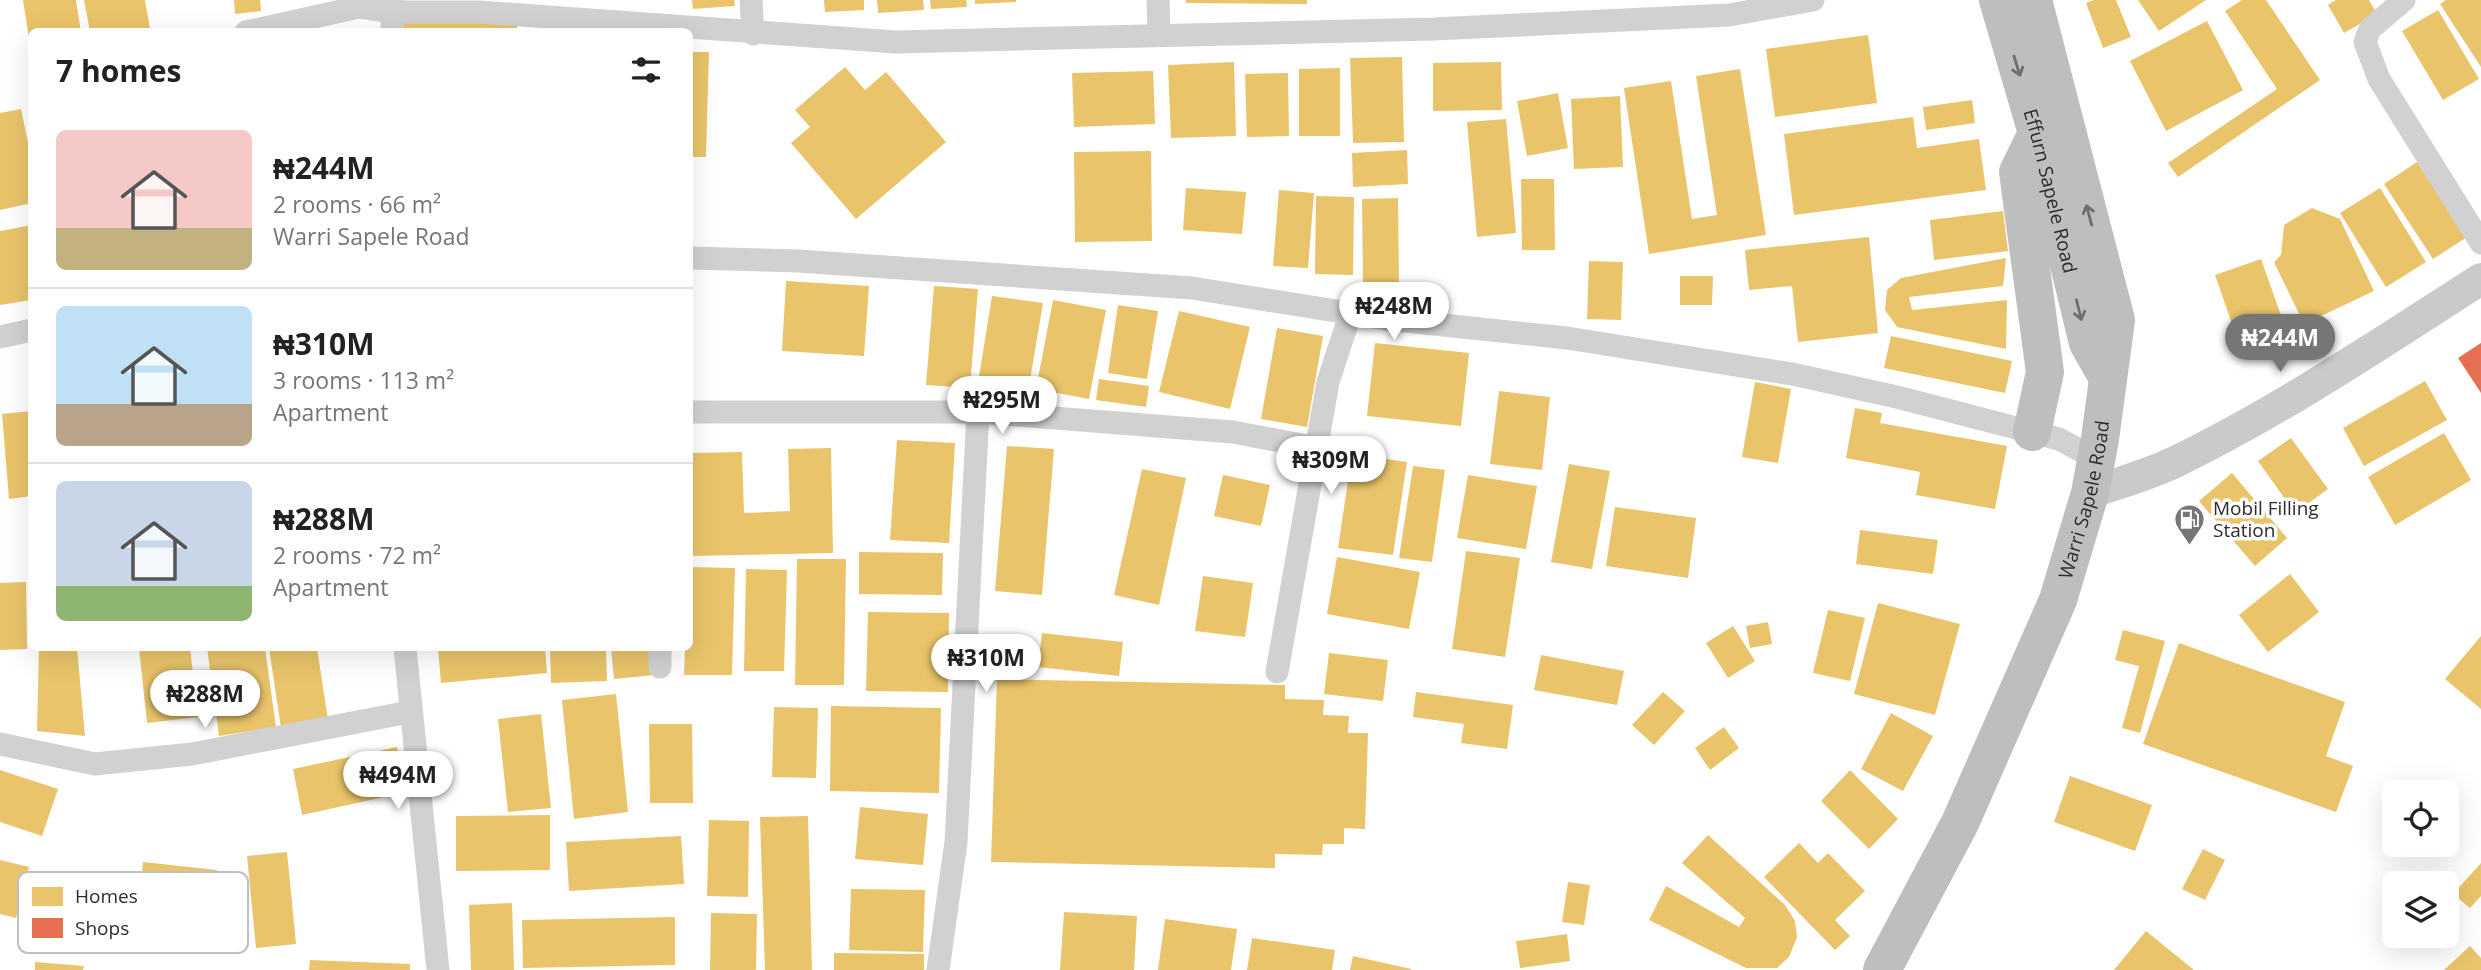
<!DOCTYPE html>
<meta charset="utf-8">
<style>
:root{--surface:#fff;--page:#f6f6f6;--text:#222;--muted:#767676;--line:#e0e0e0;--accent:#767676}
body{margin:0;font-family:"Open Sans",sans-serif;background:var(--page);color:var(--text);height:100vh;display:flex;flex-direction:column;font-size:26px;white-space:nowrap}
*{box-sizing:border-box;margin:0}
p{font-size:23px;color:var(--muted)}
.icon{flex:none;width:38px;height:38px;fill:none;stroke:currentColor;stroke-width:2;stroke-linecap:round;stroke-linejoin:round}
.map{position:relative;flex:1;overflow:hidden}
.details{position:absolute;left:28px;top:28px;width:665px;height:623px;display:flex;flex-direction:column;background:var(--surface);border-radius:10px;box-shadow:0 7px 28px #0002}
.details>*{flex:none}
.fabs{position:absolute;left:2382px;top:780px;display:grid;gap:14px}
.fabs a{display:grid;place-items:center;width:77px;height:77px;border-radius:10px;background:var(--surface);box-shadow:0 7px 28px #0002;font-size:35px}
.price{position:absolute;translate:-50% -60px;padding:0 16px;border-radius:24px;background:#fff;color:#222;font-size:23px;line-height:46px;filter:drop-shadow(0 2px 4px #0008)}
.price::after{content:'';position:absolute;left:50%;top:42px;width:21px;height:16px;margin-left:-10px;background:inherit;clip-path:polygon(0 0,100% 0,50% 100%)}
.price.active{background:var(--accent);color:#fff}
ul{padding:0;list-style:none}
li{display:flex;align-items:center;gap:21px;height:175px;padding:0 28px}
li+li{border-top:2px solid var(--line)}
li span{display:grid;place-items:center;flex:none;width:196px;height:140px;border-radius:10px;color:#555}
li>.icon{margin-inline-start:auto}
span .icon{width:84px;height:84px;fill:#fffc;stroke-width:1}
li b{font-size:30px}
h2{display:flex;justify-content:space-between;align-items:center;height:84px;padding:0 28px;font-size:30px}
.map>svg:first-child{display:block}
.homes{fill:#e9c46a}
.shops{fill:#e76f51}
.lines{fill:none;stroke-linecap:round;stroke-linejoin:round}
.street{stroke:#d1d1d1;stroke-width:23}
.secondary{stroke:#cacaca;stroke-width:32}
.highway{stroke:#bebebe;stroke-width:38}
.oneway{stroke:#6e6e6e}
.labels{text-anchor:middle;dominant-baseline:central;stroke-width:7;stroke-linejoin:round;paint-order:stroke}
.street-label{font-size:19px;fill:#2c2c2c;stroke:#fff}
.poi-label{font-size:19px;fill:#2c2c2c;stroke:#fff;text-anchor:start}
.key{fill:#fff;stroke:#c0c0c0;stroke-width:2}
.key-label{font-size:19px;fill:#2c2c2c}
</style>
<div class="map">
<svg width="2481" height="970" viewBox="0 0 2481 970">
<rect width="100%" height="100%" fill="#fff"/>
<g class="homes">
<path d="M23,0H76L81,32H32L30,45Z"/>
<path d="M84,0H145L150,29L90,32Z"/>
<path d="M234,0H260L261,11L235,14Z"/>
<path d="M692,0H734L735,6L693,9Z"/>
<path d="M824,0H864V10L825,12Z"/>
<path d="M877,0H923L924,10L878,13Z"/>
<path d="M930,0H966L967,7L931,9Z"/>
<path d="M975,0H1016V2L975,4Z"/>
<path d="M1186,0H1307V4L1186,3Z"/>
<path d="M2094,0H2116L2131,37L2103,48L2086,3Z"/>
<path d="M2138,0H2206L2159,31Z"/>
<path d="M2242,0H2266L2320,80L2178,177L2168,163L2277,89L2225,11Z"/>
<path d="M2336,0H2369L2377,14L2344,33L2328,5Z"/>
<path d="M2446,0H2481V67L2440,4Z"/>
<path d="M2438,10L2479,79L2443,100L2402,31Z"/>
<path d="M402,19L517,21V32H401Z"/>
<path d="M2207,21L2243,90L2166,131L2130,61Z"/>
<path d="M1868,35L1877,103L1775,117L1766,49Z"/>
<path d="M690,52H709L706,157H690Z"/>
<path d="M1402,57L1404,142L1353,143L1350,58Z"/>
<path d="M1234,62L1236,136L1171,138L1168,65Z"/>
<path d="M1501,62L1502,110L1433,111V63Z"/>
<path d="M845,67L865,90L886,72L946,142L856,219L791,143L810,127L795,110Z"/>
<path d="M1340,68V136H1299V69Z"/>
<path d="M1740,69L1766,235L1649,254L1624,88L1671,81L1692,219L1717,215L1696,76Z"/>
<path d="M1153,71L1155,124L1074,127L1072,73Z"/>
<path d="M1288,73L1289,136L1247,137L1245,74Z"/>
<path d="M1558,93L1568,148L1527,156L1517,101Z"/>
<path d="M1620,96L1623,167L1574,169L1571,99Z"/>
<path d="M1972,100L1975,123L1926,130L1923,107Z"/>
<path d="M21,109L32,162V203L0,210V113Z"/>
<path d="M1913,117L1917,148L1979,139L1986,190L1794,215L1784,134Z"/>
<path d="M1506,119L1516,233L1477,237L1467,122Z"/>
<path d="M1407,150L1408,184L1353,187L1352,153Z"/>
<path d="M1151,151L1152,241L1075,242L1074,152Z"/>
<path d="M2417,162L2467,237L2433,259L2384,184Z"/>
<path d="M1521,179H1554L1555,250H1522Z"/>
<path d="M1186,188L1246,192L1242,234L1183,230Z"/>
<path d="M2380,188L2426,262L2386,287L2340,213Z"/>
<path d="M1279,190L1314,193L1308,268L1273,266Z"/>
<path d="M1316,196L1354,197L1353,275L1315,274Z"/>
<path d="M1398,198L1399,284L1363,285L1362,199Z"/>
<path d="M2312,208L2340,219L2374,291L2304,324L2274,262L2281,255L2284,225Z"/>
<path d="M2003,211L2008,251L1934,260L1930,220Z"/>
<path d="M32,225V300L0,305V231Z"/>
<path d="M1869,237L1878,333L1798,342L1792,286L1749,290L1745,250Z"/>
<path d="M2006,258L2003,286L1909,297L1912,310L2007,300L2006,349L1897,327L1885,310L1887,290L1901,278Z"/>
<path d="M2261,259L2290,341L2244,358L2215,275Z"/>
<path d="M1589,261L1623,262L1621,320L1587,319Z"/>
<path d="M1680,276H1713L1712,305H1680Z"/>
<path d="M786,281L869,286L864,356L782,351Z"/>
<path d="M934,286L978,289L970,388L926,385Z"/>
<path d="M992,296L1043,303L1028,392L978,383Z"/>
<path d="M1053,300L1106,310L1089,399L1036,389Z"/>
<path d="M1118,305L1158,311L1147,379L1108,373Z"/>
<path d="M1179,311L1250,327L1230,409L1159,392Z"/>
<path d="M1277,328L1323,336L1307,427L1261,419Z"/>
<path d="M1891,336L2012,361L2005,393L1884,368Z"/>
<path d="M1375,343L1469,353L1461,426L1367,416Z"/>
<path d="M1099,379L1149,386L1146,407L1096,400Z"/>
<path d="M2425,381L2447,420L2364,466L2343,428Z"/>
<path d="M1755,382L1791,389L1778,463L1742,457Z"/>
<path d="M1499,391L1550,397L1542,470L1490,464Z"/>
<path d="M1855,408L1882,413L1880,423L2007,446L1995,509L1916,495L1920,472L1846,458Z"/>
<path d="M32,411V496L9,499L2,414Z"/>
<path d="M2444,433L2471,480L2395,525L2368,477Z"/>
<path d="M2291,438L2328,489L2295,513L2258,461Z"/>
<path d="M897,440L955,443L949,543L890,540Z"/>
<path d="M1007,446L1054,449L1042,595L995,591Z"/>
<path d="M831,448L833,553L690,556V453L742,452L744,513L790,511L788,449Z"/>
<path d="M1352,454L1407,462L1393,555L1338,548Z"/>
<path d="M1569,464L1610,471L1592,569L1551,562Z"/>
<path d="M1413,466L1445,470L1432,562L1399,558Z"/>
<path d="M1142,469L1186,478L1159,605L1114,595Z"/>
<path d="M2232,473L2287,538L2255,566L2199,501Z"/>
<path d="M1223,475L1270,485L1261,526L1214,516Z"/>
<path d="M1468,475L1537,486L1526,549L1457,538Z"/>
<path d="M1615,507L1696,518L1688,578L1606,566Z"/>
<path d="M1860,530L1938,540L1933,574L1856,564Z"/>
<path d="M1466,551L1520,558L1505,657L1452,649Z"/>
<path d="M859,552L943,553L942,595L859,594Z"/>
<path d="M1337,557L1420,572L1409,629L1327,614Z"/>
<path d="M797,559H846L844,685H795Z"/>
<path d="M690,567L735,568L732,675H684L685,648H690Z"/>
<path d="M746,569L787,570L784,671H744Z"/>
<path d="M2290,574L2319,612L2268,652L2239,615Z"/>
<path d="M1203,576L1253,583L1245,637L1195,631Z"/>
<path d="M26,582L27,649L0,650V583Z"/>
<path d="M1878,603L1960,624L1935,715L1854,694Z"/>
<path d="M1828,610L1865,618L1850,681L1813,673Z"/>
<path d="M868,612L949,613L948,692L866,691Z"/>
<path d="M1768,622L1772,644L1750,648L1746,626Z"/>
<path d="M1733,626L1755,661L1728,678L1706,643Z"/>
<path d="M2123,630L2165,641L2140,733L2122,728L2139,666L2115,660Z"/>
<path d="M1042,633L1123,642L1119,676L1038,667Z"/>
<path d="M2481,636V709L2445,679Z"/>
<path d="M2179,643L2345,702L2326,756L2353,766L2336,812L2143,744Z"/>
<path d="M39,648H77L85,736L37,731Z"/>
<path d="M139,648H190L198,717L147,723Z"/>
<path d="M207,648H265L276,727L219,736Z"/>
<path d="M269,648H317L328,720L281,728Z"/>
<path d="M438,648H545L547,673L441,683Z"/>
<path d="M550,648H606L607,681L551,683Z"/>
<path d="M611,648H652L654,675L614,679Z"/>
<path d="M1329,653L1388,660L1383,701L1324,694Z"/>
<path d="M1541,655L1624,671L1617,705L1534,690Z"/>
<path d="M997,679L1285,685V699L1324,700L1323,715L1349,716L1348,733H1368L1365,829L1344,828V844H1323L1322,855L1275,854V868L991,862Z"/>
<path d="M1416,692L1513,705L1507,749L1461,743L1464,724L1413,717Z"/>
<path d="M1663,692L1685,711L1654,745L1632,725Z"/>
<path d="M616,694L628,812L574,819L562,700Z"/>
<path d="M831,706L941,708L939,793L830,791Z"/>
<path d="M774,707L818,708L816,778L772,777Z"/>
<path d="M1891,713L1933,736L1903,791L1861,769Z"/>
<path d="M541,714L551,808L508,812L498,719Z"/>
<path d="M649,724H692L693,803H650Z"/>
<path d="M1724,727L1739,748L1710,770L1695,748Z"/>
<path d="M397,747L407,792L302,815L293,769Z"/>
<path d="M0,770L58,789L42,836L0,822Z"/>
<path d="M1850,770L1898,819L1869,849L1821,801Z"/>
<path d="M2070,776L2152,805L2135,851L2054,822Z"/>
<path d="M860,807L928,814L923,865L855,859Z"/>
<path d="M550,815V870L456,871V816Z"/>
<path d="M808,816L812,970H765L760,817Z"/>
<path d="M709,820L749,821L748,897L707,896Z"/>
<path d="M1708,835L1785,905L1795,921L1797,937L1789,957L1777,968H1746L1649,920L1666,886L1739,927L1745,918L1682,863Z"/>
<path d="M681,836L684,884L569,891L566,842Z"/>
<path d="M1799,843L1818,863L1828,853L1865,891L1835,920L1850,936L1835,950L1764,877Z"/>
<path d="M2203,849L2225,860L2205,900L2182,889Z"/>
<path d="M287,852L296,944L256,948L247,856Z"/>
<path d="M0,860L29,867L16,918L0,914Z"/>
<path d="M143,862L217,870L212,912L139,905Z"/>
<path d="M2481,863V896L2470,908L2453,894Z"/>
<path d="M1568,882L1590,885L1584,925L1562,922Z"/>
<path d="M851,889L925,890L923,952L849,950Z"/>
<path d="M512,903L514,970H471L469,905Z"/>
<path d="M1064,912L1137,916L1134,970H1060Z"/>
<path d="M711,913L757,914L756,970H710Z"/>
<path d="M675,917V965L523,968L522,920Z"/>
<path d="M1165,919L1237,929L1231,970H1158Z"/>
<path d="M2146,931L2194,970H2114Z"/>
<path d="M1567,934L1570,961L1520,968L1516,941Z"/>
<path d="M1252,938L1335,950L1332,970H1247Z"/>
<path d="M2470,946L2481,958V970H2444Z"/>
<path d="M834,953L924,954V970H834Z"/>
<path d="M1353,956L1411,969V970H1350Z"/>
<path d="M310,960L410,964V970H309Z"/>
<path d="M35,962L84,966L83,970H35Z"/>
</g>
<path class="shops" d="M2481,343V393L2458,358Z"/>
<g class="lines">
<g class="street">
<path d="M751,0L753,34"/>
<path d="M1158,0L1159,34"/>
<path d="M2404,0L2370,29L2365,42L2379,79L2481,243"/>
<path d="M246,32L359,7L393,12H479L896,42L1434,29L1729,15L1813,0"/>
<path d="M392,32L393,0"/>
<path d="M690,258L798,261L1192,288L1386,319L1567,338L1792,374L1897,397L2059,439L2096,459"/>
<path d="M0,337L32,330"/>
<path d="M690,412H978L1233,432L1317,448"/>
<path d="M405,648L438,970"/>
<path d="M660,667V648"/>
<path d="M1277,672L1328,382L1351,312"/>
<path d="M0,744L95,764L192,754L409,712"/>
<path d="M938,970L956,842L978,412"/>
</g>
<path class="secondary" d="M2090,493C2118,483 2148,475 2175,462C2282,410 2381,343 2481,279"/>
<g class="highway">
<path id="s1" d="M1998,0L2037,133L2088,343L2108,378"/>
<path d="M2032,432L2045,372L2018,172L2037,133"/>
<path id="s2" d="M1882,970L1960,823L2058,600L2090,493L2100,439L2116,320L2033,0"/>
</g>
</g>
<defs><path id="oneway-shaft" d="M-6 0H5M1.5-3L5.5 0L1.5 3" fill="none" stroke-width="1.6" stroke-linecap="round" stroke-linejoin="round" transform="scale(1.75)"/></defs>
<g class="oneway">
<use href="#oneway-shaft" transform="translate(2017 66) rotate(73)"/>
<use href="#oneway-shaft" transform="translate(2089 215) rotate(-105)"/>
<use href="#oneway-shaft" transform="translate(2079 310) rotate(76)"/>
</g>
<defs>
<symbol id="fuel-pin" viewBox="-11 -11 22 30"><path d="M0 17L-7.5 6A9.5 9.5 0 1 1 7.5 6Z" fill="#767676" stroke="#fff"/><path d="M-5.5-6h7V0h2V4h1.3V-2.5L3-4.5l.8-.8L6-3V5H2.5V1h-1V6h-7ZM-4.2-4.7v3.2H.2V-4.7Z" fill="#fff"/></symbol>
</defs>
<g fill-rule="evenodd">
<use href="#fuel-pin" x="2172" y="502" width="35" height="47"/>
</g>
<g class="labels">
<g class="street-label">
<text stroke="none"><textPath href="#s1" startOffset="198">Effurn Sapele Road</textPath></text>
<text stroke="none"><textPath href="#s2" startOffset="514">Warri Sapele Road</textPath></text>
</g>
<g class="poi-label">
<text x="2213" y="508">Mobil Filling<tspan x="2213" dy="22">Station</tspan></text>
</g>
</g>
<rect x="18" y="872" width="230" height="81" rx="10" class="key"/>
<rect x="32" y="887" width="31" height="19" fill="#e9c46a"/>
<rect x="32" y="918" width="31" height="20" fill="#e76f51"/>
<g class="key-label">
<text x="75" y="903">Homes</text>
<text x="75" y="935">Shops</text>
</g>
</svg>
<div class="fabs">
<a><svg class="icon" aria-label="locate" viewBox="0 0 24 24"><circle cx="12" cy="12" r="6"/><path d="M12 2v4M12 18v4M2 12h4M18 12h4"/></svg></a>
<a><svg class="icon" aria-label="layers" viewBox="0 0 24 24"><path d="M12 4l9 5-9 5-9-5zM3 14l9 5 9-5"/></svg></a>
</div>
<b class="price" style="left:1394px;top:342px">₦248M</b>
<b class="price active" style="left:2280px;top:374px">₦244M</b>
<b class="price" style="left:1002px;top:436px">₦295M</b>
<b class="price" style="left:1331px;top:496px">₦309M</b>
<b class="price" style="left:986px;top:694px">₦310M</b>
<b class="price" style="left:205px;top:730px">₦288M</b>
<b class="price" style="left:398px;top:811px">₦494M</b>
<section class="details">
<h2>7 homes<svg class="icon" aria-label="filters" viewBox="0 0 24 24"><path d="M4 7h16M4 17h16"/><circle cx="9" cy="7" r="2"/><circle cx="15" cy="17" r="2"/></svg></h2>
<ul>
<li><span style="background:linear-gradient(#f6c9c9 70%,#c2b280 0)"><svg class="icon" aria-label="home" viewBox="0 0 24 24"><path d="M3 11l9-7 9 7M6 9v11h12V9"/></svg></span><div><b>₦244M</b><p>2 rooms · 66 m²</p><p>Warri Sapele Road</p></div></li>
<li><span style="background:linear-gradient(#bfe0f5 70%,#b9a48a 0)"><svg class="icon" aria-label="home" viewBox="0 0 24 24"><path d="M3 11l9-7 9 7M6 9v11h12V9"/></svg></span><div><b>₦310M</b><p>3 rooms · 113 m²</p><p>Apartment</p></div></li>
<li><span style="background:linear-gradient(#c9d6e8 75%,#8fb573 0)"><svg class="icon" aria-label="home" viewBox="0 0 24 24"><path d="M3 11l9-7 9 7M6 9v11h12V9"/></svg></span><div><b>₦288M</b><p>2 rooms · 72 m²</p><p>Apartment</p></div></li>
</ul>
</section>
</div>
